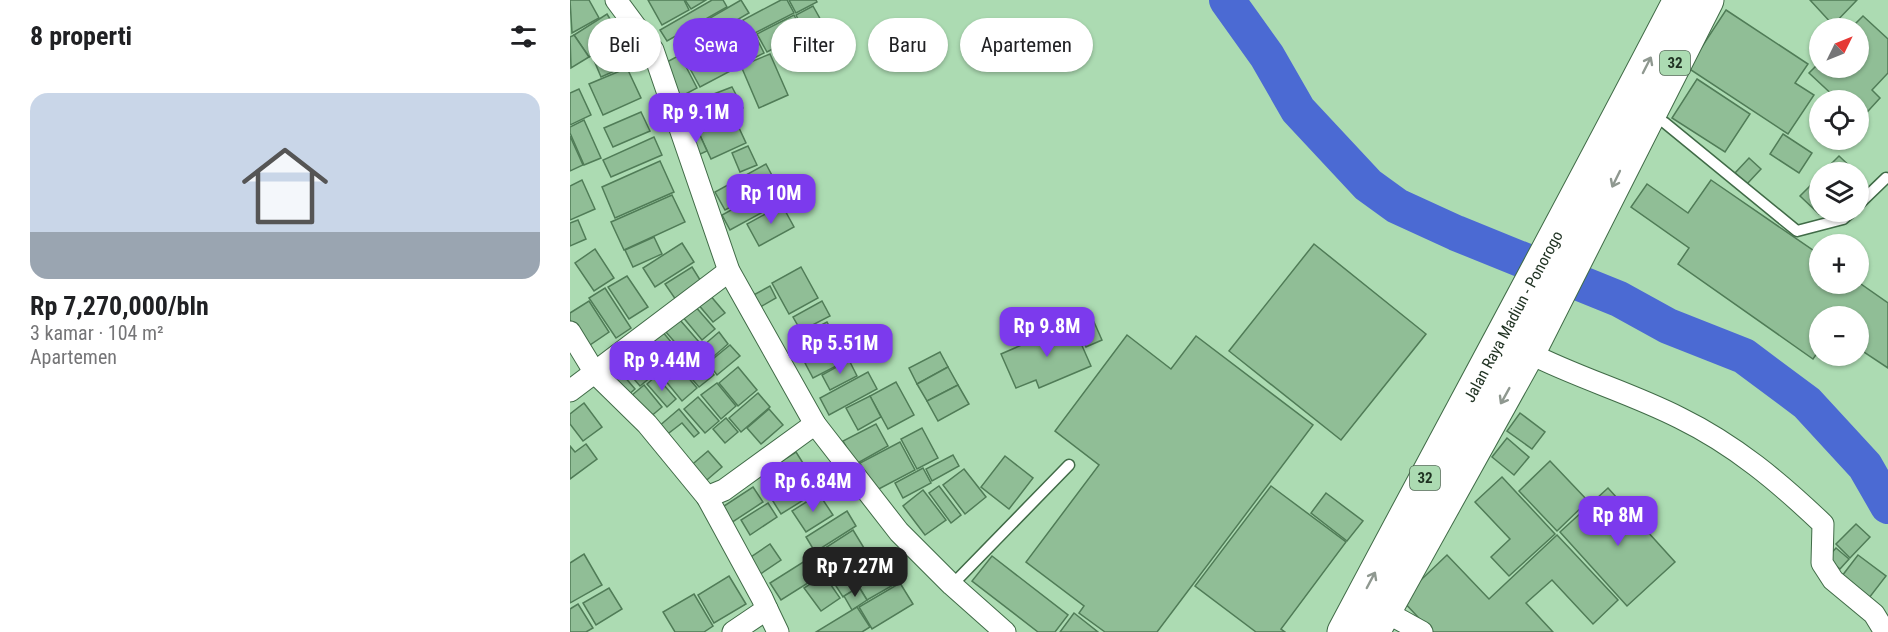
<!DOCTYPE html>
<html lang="id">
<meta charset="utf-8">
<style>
:root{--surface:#fff;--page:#f2f2f2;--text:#202124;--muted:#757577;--accent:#7c3aed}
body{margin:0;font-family:"Roboto Condensed",sans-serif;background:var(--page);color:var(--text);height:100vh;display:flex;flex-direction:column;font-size:22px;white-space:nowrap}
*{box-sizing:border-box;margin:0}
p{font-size:20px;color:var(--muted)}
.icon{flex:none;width:33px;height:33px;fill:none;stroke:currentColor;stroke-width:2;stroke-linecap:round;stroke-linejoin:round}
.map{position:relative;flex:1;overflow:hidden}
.drawer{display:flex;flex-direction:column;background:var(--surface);width:570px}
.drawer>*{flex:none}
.hud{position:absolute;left:18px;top:18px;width:570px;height:54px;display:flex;gap:12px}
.needle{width:39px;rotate:47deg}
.fabs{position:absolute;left:1239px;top:18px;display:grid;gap:12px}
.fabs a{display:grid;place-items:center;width:60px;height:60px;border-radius:50%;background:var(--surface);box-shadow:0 2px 4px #0004;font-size:30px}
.price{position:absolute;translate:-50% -51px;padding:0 14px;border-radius:12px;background:var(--accent);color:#fff;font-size:20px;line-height:39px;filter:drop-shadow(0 2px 3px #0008)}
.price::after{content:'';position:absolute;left:50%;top:36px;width:18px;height:14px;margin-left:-9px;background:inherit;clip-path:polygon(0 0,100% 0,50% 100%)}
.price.on{background:#222;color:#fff}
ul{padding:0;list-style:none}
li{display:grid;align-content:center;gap:12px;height:318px;padding:0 30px}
li span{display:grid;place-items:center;height:186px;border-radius:18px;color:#555}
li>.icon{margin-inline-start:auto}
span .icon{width:108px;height:108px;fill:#fffc;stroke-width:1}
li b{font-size:26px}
h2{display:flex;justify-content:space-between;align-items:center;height:72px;padding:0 30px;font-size:26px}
.tag{padding:0 21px;border-radius:27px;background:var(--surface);box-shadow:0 2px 4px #0004;font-size:21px;line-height:54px}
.tag.on{background:var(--accent);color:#fff}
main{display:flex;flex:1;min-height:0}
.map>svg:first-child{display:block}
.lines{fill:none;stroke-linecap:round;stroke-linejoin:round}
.river{stroke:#4b6ad3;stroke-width:36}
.building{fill:#90be96;stroke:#507c57;stroke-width:1.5}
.lane-casing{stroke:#406b47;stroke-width:13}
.street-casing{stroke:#406b47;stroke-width:23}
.highway-casing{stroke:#406b47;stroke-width:35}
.lane{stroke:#fff;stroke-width:10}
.street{stroke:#fff;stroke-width:21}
.highway{stroke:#fff;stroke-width:33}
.oneway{stroke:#8f9890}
.labels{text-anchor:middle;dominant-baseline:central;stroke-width:4.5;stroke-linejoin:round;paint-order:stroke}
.shield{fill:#acdbb2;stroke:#49654d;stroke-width:1.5}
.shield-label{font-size:15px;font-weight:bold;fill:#1f3222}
.street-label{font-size:16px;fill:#1f3222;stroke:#acdbb2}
</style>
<main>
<section class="drawer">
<h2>8 properti<svg class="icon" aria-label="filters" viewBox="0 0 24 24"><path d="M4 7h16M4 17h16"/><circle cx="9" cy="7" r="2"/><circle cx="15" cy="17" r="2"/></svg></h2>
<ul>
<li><span style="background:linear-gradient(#c9d6e8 75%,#9aa5b1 0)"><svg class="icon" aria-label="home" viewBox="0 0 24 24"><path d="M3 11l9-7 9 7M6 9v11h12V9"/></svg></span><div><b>Rp 7,270,000/bln</b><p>3 kamar · 104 m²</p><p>Apartemen</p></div></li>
</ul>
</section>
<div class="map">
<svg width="1318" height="632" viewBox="0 0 1318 632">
<rect width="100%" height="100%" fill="#acdbb2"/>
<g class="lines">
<path class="river" d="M657,0L697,56L728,110L798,185L827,206L886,233L1049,299L1098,326L1174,356L1237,403L1295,466L1318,506"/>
</g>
<g class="building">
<path d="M0,0H19L29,18L2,33Z"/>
<path d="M78,0H114L119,10L92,25Z"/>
<path d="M115,0H136L121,9Z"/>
<path d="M142,0H153L157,7L97,41L90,30Z"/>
<path d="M171,0L179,13L148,31L140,18Z"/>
<path d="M211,0H217L224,13L181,35L173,20Z"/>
<path d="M219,0H246L247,2L226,13Z"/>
<path d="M1240,0H1287L1263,25Z"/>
<path d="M243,6L253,24L235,33L226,15Z"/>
<path d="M1156,10L1238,64L1225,83L1244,95L1218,134L1118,68Z"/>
<path d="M37,14L51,37L19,57L4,35Z"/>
<path d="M224,15L233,33L197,52L187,34Z"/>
<path d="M1293,16L1318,39V73L1302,90L1310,98L1289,121L1288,100H1268L1239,73L1250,62V68H1288V28H1281Z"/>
<path d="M151,34L168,67L130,87L112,54Z"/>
<path d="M4,35L19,57L1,68L0,37Z"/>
<path d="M185,35L194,53L169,66L160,48Z"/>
<path d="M50,47L58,65L31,77L23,58Z"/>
<path d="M200,54L218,95L189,108L171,66Z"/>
<path d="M110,55L127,88L110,97L93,64Z"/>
<path d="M57,68L71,98L33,115L19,84Z"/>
<path d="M1127,79L1180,114L1155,152L1102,118Z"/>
<path d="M162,87L173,108L149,121L136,97Z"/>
<path d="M9,89L21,115L0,125V93Z"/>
<path d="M135,97L147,121L126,132L113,107Z"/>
<path d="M71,112L80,131L43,147L34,128Z"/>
<path d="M163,115L176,143L141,159L128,131Z"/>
<path d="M14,120L31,158L14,165L0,133V127Z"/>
<path d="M128,131L137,151L124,157L115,137Z"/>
<path d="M1213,134L1242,153L1229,173L1200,154Z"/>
<path d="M0,136L13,165L0,171Z"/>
<path d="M84,137L92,155L41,177L33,160Z"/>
<path d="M178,146L187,165L170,172L162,153Z"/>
<path d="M1269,156L1286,172H1253Z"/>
<path d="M1179,158L1191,169L1177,184L1165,173Z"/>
<path d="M90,161L104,192L45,218L32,187Z"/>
<path d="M196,164L206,183L155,210L145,192Z"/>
<path d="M1250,176L1251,212L1249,214L1230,196Z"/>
<path d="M12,180L25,209L0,220V186Z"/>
<path d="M1141,180L1250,255V284L1288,282L1318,303V368L1288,348V316H1250V349L1243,359L1108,264L1119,248L1061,207L1077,184L1118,213Z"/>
<path d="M192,193L200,208L160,230L152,215Z"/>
<path d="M102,195L115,222L54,250L41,222Z"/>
<path d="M212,205L224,227L189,246L177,224Z"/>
<path d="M8,220L16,239L0,246V223Z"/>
<path d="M84,237L92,254L63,267L55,250Z"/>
<path d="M112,243L124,262L85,287L73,268Z"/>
<path d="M744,244L856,334L771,440L659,351Z"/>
<path d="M25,249L44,278L24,291L5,263Z"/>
<path d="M122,267L132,283L106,300L95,284Z"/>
<path d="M231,267L248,298L219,314L202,283Z"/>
<path d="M57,276L78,307L59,319L38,287Z"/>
<path d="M200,286L206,298L185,310L178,298Z"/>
<path d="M35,288L61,328L46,338L19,298Z"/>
<path d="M139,294L155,313L143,322L127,303Z"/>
<path d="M19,301L39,332L17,347L0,320V313Z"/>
<path d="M252,301L260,316L231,331L223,317Z"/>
<path d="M124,305L145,329L132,340L112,316Z"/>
<path d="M110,320L129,342L115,354L96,332Z"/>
<path d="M257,322L267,340L232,359L222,340Z"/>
<path d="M524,322L532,340L516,347L509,329Z"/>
<path d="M502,323L521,366L469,388L466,380L446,388L431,354Z"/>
<path d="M92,331L111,354L96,367L76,344Z"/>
<path d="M149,332L158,344L136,363L127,351Z"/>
<path d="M557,335L601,369L626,336L743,425L587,632H535L509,613L514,606L456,562L529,465L485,431Z"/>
<path d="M74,344L94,368L83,377L63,353Z"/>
<path d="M160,345L170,356L147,375L138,363Z"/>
<path d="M266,346L274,362L243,378L235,363Z"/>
<path d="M123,350L144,375L129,387L108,363Z"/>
<path d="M370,352L378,367L347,384L339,368Z"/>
<path d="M61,354L81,377L70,386L50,363Z"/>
<path d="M279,360L287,376L260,390L252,375Z"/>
<path d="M105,362L127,388L112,401L90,374Z"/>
<path d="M168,367L187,390L168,406L149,383Z"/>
<path d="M378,367L388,385L357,401L347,384Z"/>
<path d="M47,368L65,389L55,398L37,376Z"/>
<path d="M298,372L307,389L259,415L250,398Z"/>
<path d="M86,376L106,399L97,407L77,384Z"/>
<path d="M326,382L344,415L318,429L300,396Z"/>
<path d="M147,383L166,406L151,419L131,395Z"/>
<path d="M74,385L92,407L79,418L61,396Z"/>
<path d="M388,385L399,404L368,421L357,401Z"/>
<path d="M188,393L200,407L171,432L159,418Z"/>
<path d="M300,396L311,417L288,430L276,408Z"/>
<path d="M128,397L149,421L135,433L114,409Z"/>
<path d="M14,403L32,427L13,441L0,424V414Z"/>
<path d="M109,409L129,433L124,437L112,423L95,436L88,427Z"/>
<path d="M199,409L213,425L191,444L177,428Z"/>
<path d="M950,413L975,432L962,449L937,431Z"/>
<path d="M156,418L168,432L155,443L143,429Z"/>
<path d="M306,424L318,446L286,464L273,441Z"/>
<path d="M352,428L368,458L347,469L331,439Z"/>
<path d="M937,438L959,457L944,475L922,457Z"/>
<path d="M330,442L345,470L305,491L290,463Z"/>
<path d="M16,444L27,459L0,479V446L5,452Z"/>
<path d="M138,451L152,467L131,485L118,468Z"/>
<path d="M226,452L238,471L208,490L196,471Z"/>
<path d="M383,455L389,466L362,481L356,469Z"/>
<path d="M435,456L463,478L439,509L411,487Z"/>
<path d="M980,461L1018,501L987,531L949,491Z"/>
<path d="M353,468L361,483L333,498L325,483Z"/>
<path d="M245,469L256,486L211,514L201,498Z"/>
<path d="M394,469L416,497L395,514L373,485Z"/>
<path d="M932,477L985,534L939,576L921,557L940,539L905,502Z"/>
<path d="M369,486L391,515L381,523L359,493Z"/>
<path d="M701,486L776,542L711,629L715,632H686L625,586Z"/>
<path d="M183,487L193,502L161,523L151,508Z"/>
<path d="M1038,488L1105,562L1057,606L990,532Z"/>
<path d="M353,490L376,520L355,535L333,506Z"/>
<path d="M756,493L793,521L777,541L741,513Z"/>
<path d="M249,494L263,515L236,532L222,511Z"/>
<path d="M198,503L207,517L180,535L171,520Z"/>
<path d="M277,511L286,526L245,552L236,537Z"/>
<path d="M1286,524L1300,537L1280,558L1266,544Z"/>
<path d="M283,530L294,548L263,568L252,550Z"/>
<path d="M987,535L1048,600L1023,624L982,580L956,603L983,632H862L831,599L877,555L919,599Z"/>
<path d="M200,544L211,560L189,575L178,559Z"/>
<path d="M1266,548L1279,559L1270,569L1257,558Z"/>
<path d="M14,554L32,585L0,603V563Z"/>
<path d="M294,554L307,575L293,584L280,562Z"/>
<path d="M1288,555L1316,576L1299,598L1272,576Z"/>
<path d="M422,556L498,615L485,632H468L402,581Z"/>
<path d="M238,559L249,576L211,600L200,583Z"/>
<path d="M280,562L293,584L273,597L259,575Z"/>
<path d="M317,570L325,584L297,600L289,587Z"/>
<path d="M254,575L270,598L251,611L234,588Z"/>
<path d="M159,576L176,604L144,623L128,595Z"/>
<path d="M330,583L343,604L302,629L289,607Z"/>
<path d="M289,587L297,600L282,610L274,596Z"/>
<path d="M39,588L52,609L26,625L13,603Z"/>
<path d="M124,594L143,626L134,632H105L93,612Z"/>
<path d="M8,604L23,628L16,632H0V609Z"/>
<path d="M287,607L300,627L292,632H246Z"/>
<path d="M504,613L528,632H490Z"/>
</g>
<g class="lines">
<defs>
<g id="lane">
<path d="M1081,115L1095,123L1227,231L1273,219L1281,212"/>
<path d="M1288,205L1316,178"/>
<path d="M382,585L499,465"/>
</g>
<g id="street">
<path d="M46,0L83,50L159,271L245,424L329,532L382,585L435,632"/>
<path d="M0,332L25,373L77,424L137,497L192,598L197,609L163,632"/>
<path d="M959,353C1008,378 1061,393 1110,418C1165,445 1209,482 1253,524L1252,563L1263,580L1304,614L1315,632"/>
<path d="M0,391L159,271"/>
<path d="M137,497L154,490L245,424"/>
<path d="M197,609L208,632"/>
<path d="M814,611L852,632"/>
</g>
<g id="highway">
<path id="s1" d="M774,632C886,421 1000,212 1110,0"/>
<path d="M803,632L963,344L1137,0"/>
</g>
</defs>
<use href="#lane" class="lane-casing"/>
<use href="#street" class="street-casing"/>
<use href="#highway" class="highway-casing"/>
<use href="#lane" class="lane"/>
<use href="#street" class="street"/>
<use href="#highway" class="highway"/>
</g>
<defs><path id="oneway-shaft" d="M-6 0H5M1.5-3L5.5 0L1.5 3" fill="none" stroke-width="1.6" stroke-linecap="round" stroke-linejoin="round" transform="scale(1.5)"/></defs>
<g class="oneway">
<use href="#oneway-shaft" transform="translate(1077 65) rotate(-63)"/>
<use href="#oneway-shaft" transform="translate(1046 179) rotate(116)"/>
<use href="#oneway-shaft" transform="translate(935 396) rotate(119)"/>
<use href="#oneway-shaft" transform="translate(801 580) rotate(-62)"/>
</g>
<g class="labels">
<g class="shield">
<rect x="1090" y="51" width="30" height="24" rx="4.5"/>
<rect x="840" y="466" width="30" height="24" rx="4.5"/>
</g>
<g class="shield-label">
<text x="1105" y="63">32</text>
<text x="855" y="478">32</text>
</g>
<g class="street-label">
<text stroke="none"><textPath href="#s1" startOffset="358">Jalan Raya Madiun - Ponorogo</textPath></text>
</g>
</g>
</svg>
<div class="fabs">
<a><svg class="needle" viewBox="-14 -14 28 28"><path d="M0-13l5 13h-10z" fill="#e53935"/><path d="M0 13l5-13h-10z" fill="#757577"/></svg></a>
<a><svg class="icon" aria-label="locate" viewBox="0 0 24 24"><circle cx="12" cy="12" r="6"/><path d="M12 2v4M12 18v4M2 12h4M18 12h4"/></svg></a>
<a><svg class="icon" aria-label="layers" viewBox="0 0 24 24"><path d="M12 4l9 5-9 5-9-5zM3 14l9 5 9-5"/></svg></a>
<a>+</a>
<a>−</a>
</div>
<b class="price" style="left:126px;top:144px">Rp 9.1M</b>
<b class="price" style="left:201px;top:225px">Rp 10M</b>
<b class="price" style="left:477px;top:358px">Rp 9.8M</b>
<b class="price" style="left:270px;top:375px">Rp 5.51M</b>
<b class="price" style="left:92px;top:392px">Rp 9.44M</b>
<b class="price" style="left:243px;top:513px">Rp 6.84M</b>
<b class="price" style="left:1048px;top:547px">Rp 8M</b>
<b class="price on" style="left:285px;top:598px">Rp 7.27M</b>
<div class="hud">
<a class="tag">Beli</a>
<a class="tag on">Sewa</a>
<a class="tag">Filter</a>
<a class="tag">Baru</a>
<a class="tag">Apartemen</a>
</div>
</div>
</main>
